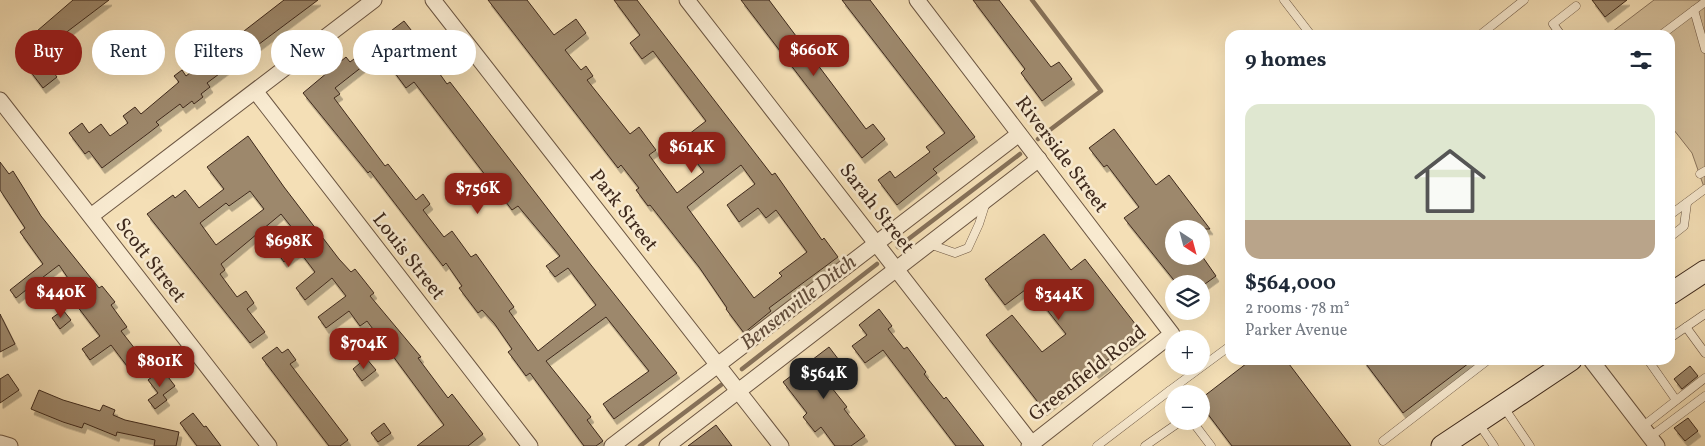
<!DOCTYPE html>
<meta charset="utf-8">
<style>
:root{--surface:#fff;--page:#f2f2f3;--text:#1f2937;--muted:#747a83;--line:#e0e1e3;--accent:#8f2418}
body{margin:0;font-family:Vollkorn,serif;background:var(--page);color:var(--text);height:100vh;display:flex;flex-direction:column;font-size:19px;white-space:nowrap}
*{box-sizing:border-box;margin:0}
p{font-size:16px;color:var(--muted)}
.icon{flex:none;width:28px;height:28px;fill:none;stroke:currentColor;stroke-width:2;stroke-linecap:round;stroke-linejoin:round}
.map{position:relative;flex:1;overflow:hidden}
.panel{position:absolute;left:1225px;top:30px;width:450px;height:335px;display:flex;flex-direction:column;background:var(--surface);border-radius:15px;box-shadow:0 5px 20px #0002}
.panel>*{flex:none}
.hud{position:absolute;left:15px;top:30px;width:475px;height:45px;display:flex;gap:10px}
.needle{width:32px;rotate:144deg}
.tools{position:absolute;left:1165px;top:220px;display:grid;gap:10px}
.tools a{display:grid;place-items:center;width:45px;height:45px;border-radius:50%;background:var(--surface);box-shadow:0 5px 20px #0002;font-size:25px}
.price{position:absolute;translate:-50% -42px;padding:0 11px;border-radius:10px;background:var(--accent);color:#fff;font-size:16px;line-height:32px;filter:drop-shadow(0 1px 2px #0008)}
.price::after{content:'';position:absolute;left:50%;top:30px;width:15px;height:11px;margin-left:-8px;background:inherit;clip-path:polygon(0 0,100% 0,50% 100%)}
.price.selected{background:#222;color:#fff}
ul{padding:0;list-style:none}
li{display:grid;align-content:center;gap:10px;height:265px;padding:0 20px}
li+li{border-top:1px solid var(--line)}
li span{display:grid;place-items:center;height:155px;border-radius:15px;color:#555}
li>.icon{margin-inline-start:auto}
span .icon{width:90px;height:90px;fill:#fffc;stroke-width:1}
li b{font-size:21px}
h2{display:flex;justify-content:space-between;align-items:center;height:60px;padding:0 20px;font-size:21px}
.chip{padding:0 18px;border-radius:22px;background:var(--surface);box-shadow:0 5px 20px #0002;font-size:18px;line-height:45px}
.chip.selected{background:var(--accent);color:#fff}
.map>svg:first-child{display:block}
.green{fill:#d5c09c;stroke:#8a745c}
.lines{fill:none;stroke-linecap:round;stroke-linejoin:round}
.stream{stroke:#867159;stroke-width:4.5}
.building{fill:#9d886c;stroke:#3e291c;fill-rule:evenodd;filter:url(#shadow)}
.lane-casing{stroke:#6c5642;stroke-width:9}
.street-casing{stroke:#6c5642;stroke-width:17}
.secondary-casing{stroke:#3e291c;stroke-width:23}
.lane{stroke:#f8ead0;stroke-width:8}
.street{stroke:#f8ead0;stroke-width:15}
.secondary{stroke:#f8ead0;stroke-width:21}
.labels{text-anchor:middle;dominant-baseline:central;stroke-width:5;stroke-linejoin:round;paint-order:stroke}
.street-label{font-size:20px;fill:#3e291c;stroke:#f8ead0}
.water-label{font-size:21px;font-style:italic;fill:#624d3b;stroke:#f8ead0}
</style>
<div class="map">
<svg width="1705" height="446" viewBox="0 0 1705 446">
<defs>
<filter id="shadow"><feDropShadow dx="3" dy="5.5" stdDeviation="0" flood-color="#0004"/></filter>
</defs>
<rect width="100%" height="100%" fill="#f4dfb6"/>
<filter id="stains"><feTurbulence type="fractalNoise" baseFrequency=".004" numOctaves="4"/><feColorMatrix values="0 0 0 0 .2 0 0 0 0 .09 0 0 0 0 .02 0 0 0 .5 -.17"/></filter>
<radialGradient id="worn" r=".72"><stop offset=".6" stop-color="#630" stop-opacity="0"/><stop offset="1" stop-color="#630" stop-opacity=".3"/></radialGradient>
<path class="green" d="M1654,0H1705V190L1692,153L1670,125V35H1608Z"/>
<g class="lines">
<g class="stream">
<path d="M1032,0L1101,91L1038,139"/>
<path d="M898,247L1020,154"/>
<path d="M742,369L877,264"/>
<path d="M640,446L721,385"/>
</g>
</g>
<g class="building">
<path d="M73,0H109L39,53L57,77L43,88L17,54L41,35L37,31Z"/>
<path d="M284,0H318L207,83L210,87L201,94L203,97L194,104L192,101L183,108L180,104L156,122L159,125L150,132L102,168L89,151L85,154L69,133L82,123L89,133L101,124L110,136L128,123L123,116L135,107L141,114L179,82L174,76L182,70L186,76Z"/>
<path d="M488,0H527L554,35L576,19L586,33L565,50L581,70L586,66L593,76L587,80L630,134L639,127L656,150L649,155L677,193L704,172L680,141L706,121L653,51L642,59L630,43L640,35L614,0H637L772,175L775,173L822,240L824,238L838,257L769,308L771,311L744,333L726,309L727,308L699,267L650,205L648,206L636,190L639,188L621,165L618,168ZM741,165L755,184L727,205L739,222L758,208L766,218L776,210L807,252L779,273L782,276L754,298L687,207Z"/>
<path d="M741,0H769L866,129L873,124L885,139L862,158Z"/>
<path d="M842,0H870L975,137L933,169L937,173L897,205L878,180L890,171L895,178L930,152L926,147L945,133Z"/>
<path d="M973,0H999L1051,67L1059,62L1072,79L1042,101L1021,73L1025,69Z"/>
<path d="M1592,0H1627L1605,17Z"/>
<path d="M404,21L430,54L427,56L447,84L450,82L591,265L677,373L614,419L603,404L649,371L606,317L546,361L591,417L587,420L603,441L596,446H584L530,373L526,376L512,357L508,352L512,349L494,323L482,310L478,313L459,288L462,286L446,263L443,266L370,171L368,173L303,93L346,57L350,62ZM372,59L378,67L386,61L406,88L414,82L512,210L518,206L560,256L546,266L555,277L568,268L596,305L538,351L509,311L514,307L476,254L471,257L452,231L444,237L423,210L430,204L423,194L416,200L388,164L385,166L334,98L340,94L335,88Z"/>
<path d="M1114,129L1156,185L1169,175L1210,229H1174V256H1202L1216,276L1205,284H1177L1124,218L1139,207L1107,165L1104,167L1089,148Z"/>
<path d="M248,136L284,187L339,259L351,272L355,269L374,293L370,296L421,357L418,358L448,398L452,394L483,434L468,446H417L444,425L367,321L360,326L349,311L326,328L318,317L346,296L332,278L305,300L296,288L315,272L299,251L284,262L276,251L297,234L281,214L221,264L225,270L220,274L237,297L246,291L254,303L247,309L265,332L250,343L147,214L173,195L175,198L185,190L199,208L224,189L207,167ZM250,191L264,209L216,245L200,223L226,203L229,206Z"/>
<path d="M0,162L9,174L13,171L41,216L99,288L102,286L115,302L111,305L127,327L121,331L143,359L130,370L111,345L90,360L82,349L100,336L77,306L83,300L59,265L38,281L41,285L29,294L26,290L16,298L10,290L43,264L20,232L25,228L0,190Z"/>
<path d="M1044,234L1071,270L1085,259L1143,334L1106,361L1108,364L1096,373L1093,370L1044,410L986,335L1012,315L1042,352L1066,334L1029,287L1005,305L985,279Z"/>
<path d="M879,309L892,326L888,329L904,349L907,347L926,372L924,374L944,399L946,397L984,446H956L883,350L865,363L852,346L867,335L859,325Z"/>
<path d="M63,310L71,320L60,329L52,318Z"/>
<path d="M0,314L15,344L0,352Z"/>
<path d="M277,347L282,353L288,349L296,360L290,364L348,440L340,446H329L262,358Z"/>
<path d="M829,347L842,364L824,378L847,407L844,409L865,436L851,446H835L821,427L815,432L803,417L807,413L783,382Z"/>
<path d="M366,358L376,370L362,381L353,369Z"/>
<path d="M1251,360H1286L1351,446H1232L1204,409L1209,405L1203,397Z"/>
<path d="M1363,360H1473L1403,413Z"/>
<path d="M1690,366L1698,376L1682,389L1674,379Z"/>
<path d="M162,369L175,386L163,395L167,400L155,409L148,400L158,393L148,380Z"/>
<path d="M8,374L19,390L0,403V379Z"/>
<path d="M39,390L63,400L100,411L103,405L115,410L113,415L125,420L179,432L176,446H154L155,440L117,432L116,436L84,423L82,428L63,422L31,409Z"/>
<path d="M193,413L204,427L206,426L221,446H197L180,423Z"/>
<path d="M1688,418L1698,431L1685,441L1674,428Z"/>
<path d="M384,423L391,433L378,442L371,433Z"/>
<path d="M716,425L732,446H688Z"/>
</g>
<g class="lines">
<defs>
<g id="lane">
<path d="M1284,0L1311,35"/>
<path d="M1694,10L1705,49"/>
<path d="M1480,35L1524,0"/>
<path d="M1561,35L1553,24L1576,6"/>
<path d="M1661,35L1705,2"/>
<path d="M1700,174L1705,171"/>
<path d="M1670,215L1705,189"/>
<path d="M1670,237L1684,226L1687,203"/>
<path d="M929,244L955,253L968,248L979,224L986,202"/>
<path d="M1686,327L1705,353"/>
<path d="M1670,338L1705,314"/>
<path d="M1648,360L1676,400"/>
<path d="M1174,397L1169,391L1230,346"/>
<path d="M1503,406L1530,446"/>
<path d="M1192,421L1211,446"/>
<path d="M1479,424L1494,446"/>
<path d="M1642,427L1705,378"/>
<path d="M1650,437L1705,396"/>
<path d="M1383,441L1488,360"/>
<path d="M1097,446L1169,391"/>
<path d="M1145,446L1181,421"/>
</g>
<g id="street">
<path d="M433,0L781,446"/>
<path d="M687,0L1032,444"/>
<path d="M917,0L1172,334L1029,446"/>
<path d="M256,92L530,446"/>
<path d="M0,100L269,446"/>
<path d="M91,216L374,0"/>
<path d="M1591,360L1657,446"/>
<path d="M0,443L10,446"/>
<path d="M612,446L1019,134"/>
<path d="M667,446L1039,159"/>
</g>
<g id="secondary">
<path d="M1670,294L1705,271"/>
<path d="M1442,446L1571,360"/>
</g>
</defs>
<use href="#lane" class="lane-casing"/>
<use href="#street" class="street-casing"/>
<use href="#secondary" class="secondary-casing"/>
<use href="#lane" class="lane"/>
<use href="#street" class="street"/>
<use href="#secondary" class="secondary"/>
</g>
<g class="labels">
<g class="street-label">
<text transform="translate(1061 155) rotate(53)">Riverside Street</text>
<text transform="translate(876 209) rotate(52)">Sarah Street</text>
<text transform="translate(623 211) rotate(52)">Park Street</text>
<text transform="translate(408 257) rotate(52)">Louis Street</text>
<text transform="translate(150 261) rotate(52)">Scott Street</text>
<text transform="translate(1088 374) rotate(-38)">Greenfield Road</text>
</g>
<g class="water-label">
<text transform="translate(799 303) rotate(-38)">Bensenville Ditch</text>
</g>
</g>
<rect width="100%" height="100%" filter="url(#stains)"/>
<rect width="100%" height="100%" fill="url(#worn)"/>
</svg>
<div class="tools">
<a><svg class="needle" viewBox="-14 -14 28 28"><path d="M0-13l5 13h-10z" fill="#e53935"/><path d="M0 13l5-13h-10z" fill="#747a83"/></svg></a>
<a><svg class="icon" aria-label="layers" viewBox="0 0 24 24"><path d="M12 4l9 5-9 5-9-5zM3 14l9 5 9-5"/></svg></a>
<a>+</a>
<a>−</a>
</div>
<b class="price" style="left:814px;top:77px">$660K</b>
<b class="price" style="left:692px;top:174px">$614K</b>
<b class="price" style="left:478px;top:215px">$756K</b>
<b class="price" style="left:289px;top:268px">$698K</b>
<b class="price" style="left:61px;top:319px">$440K</b>
<b class="price" style="left:1059px;top:321px">$344K</b>
<b class="price" style="left:364px;top:370px">$704K</b>
<b class="price" style="left:160px;top:388px">$801K</b>
<b class="price selected" style="left:824px;top:400px">$564K</b>
<div class="hud">
<a class="chip selected">Buy</a>
<a class="chip">Rent</a>
<a class="chip">Filters</a>
<a class="chip">New</a>
<a class="chip">Apartment</a>
</div>
<section class="panel">
<h2>9 homes<svg class="icon" aria-label="filters" viewBox="0 0 24 24"><path d="M4 7h16M4 17h16"/><circle cx="9" cy="7" r="2"/><circle cx="15" cy="17" r="2"/></svg></h2>
<ul>
<li><span style="background:linear-gradient(#dfe7d0 75%,#b9a48a 0)"><svg class="icon" aria-label="home" viewBox="0 0 24 24"><path d="M3 11l9-7 9 7M6 9v11h12V9"/></svg></span><div><b>$564,000</b><p>2 rooms · 78 m²</p><p>Parker Avenue</p></div></li>
</ul>
</section>
</div>
